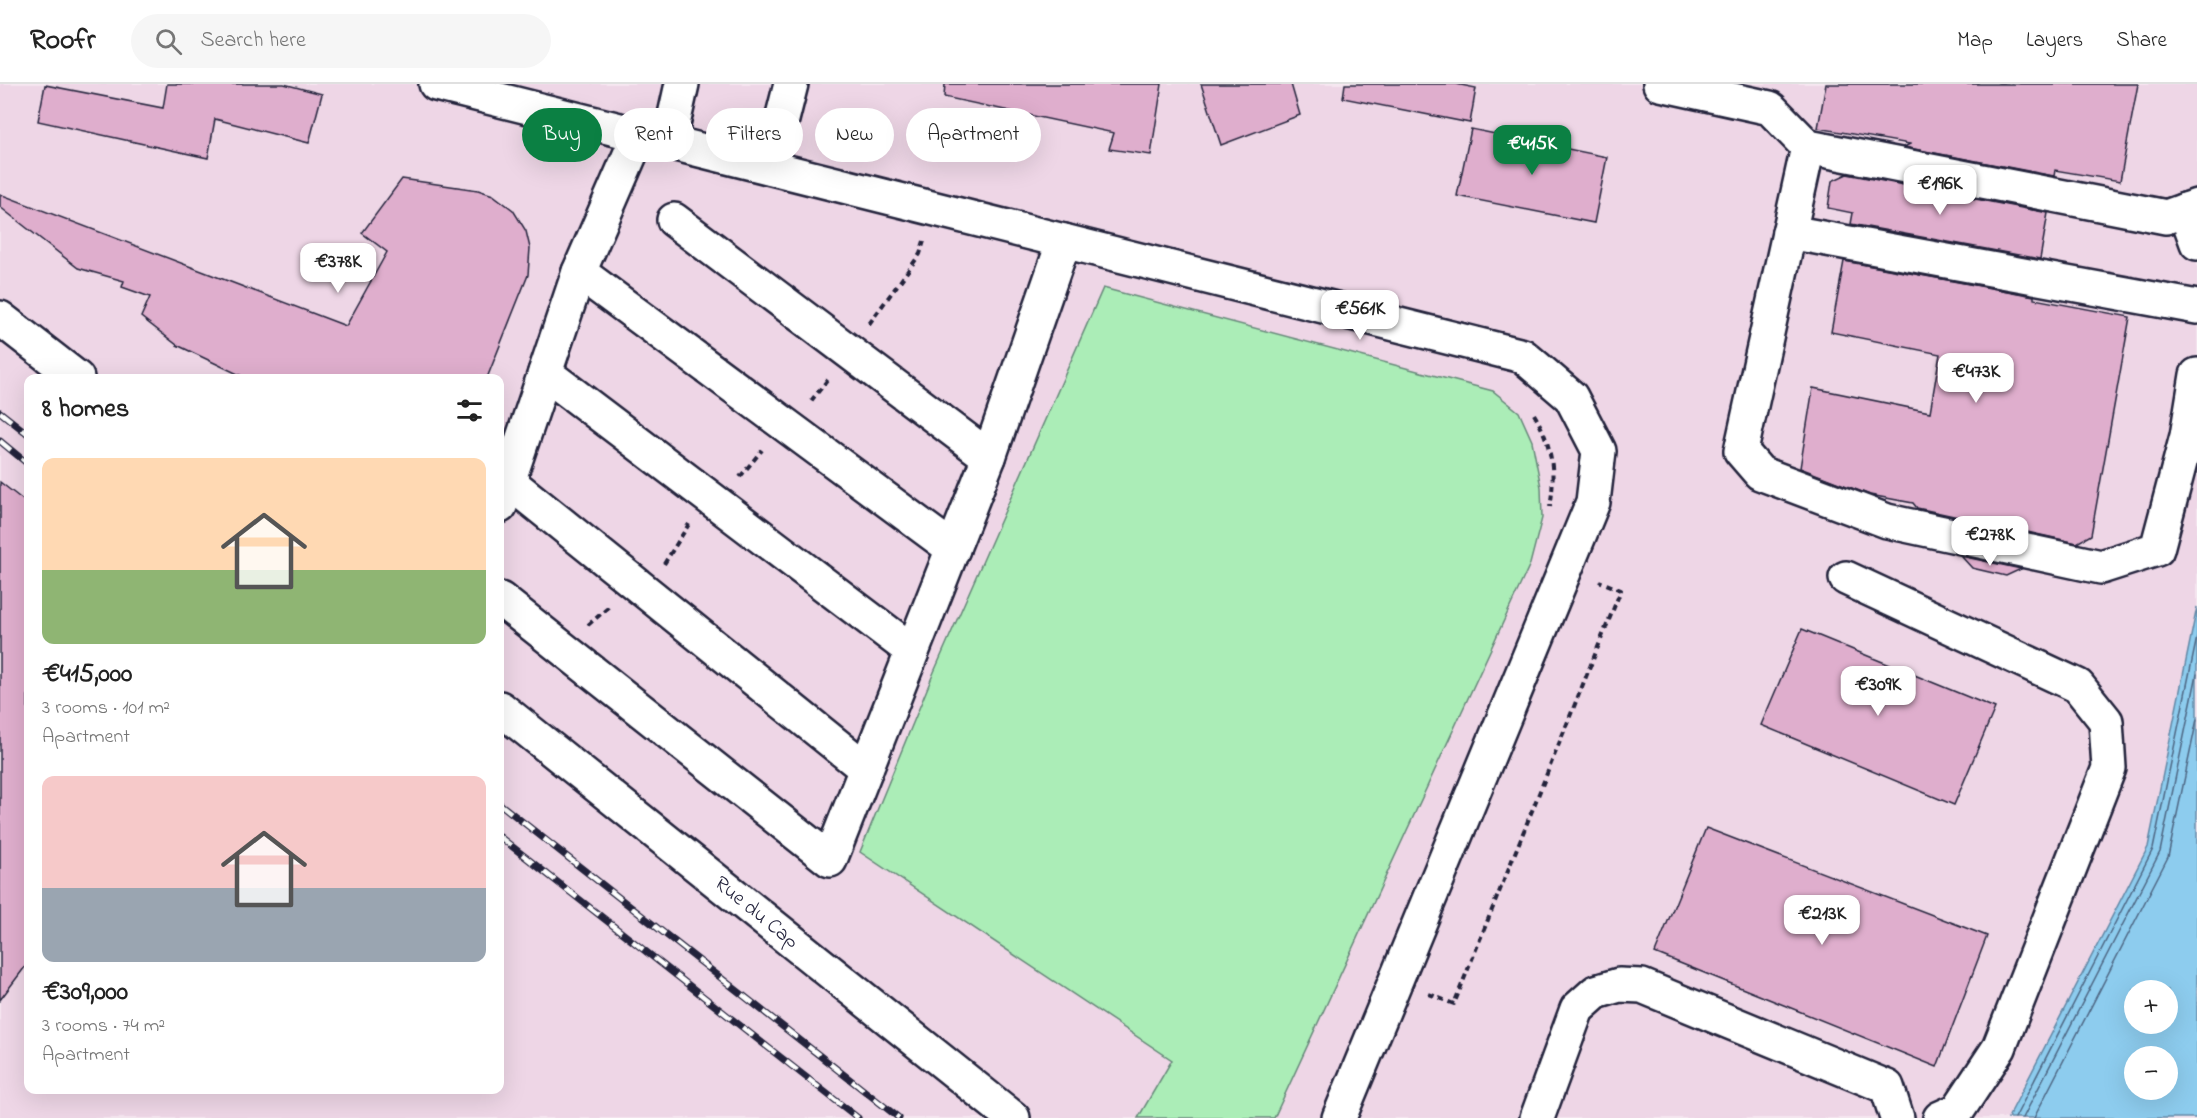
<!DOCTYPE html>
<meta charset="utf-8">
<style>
:root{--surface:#fff;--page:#f6f6f6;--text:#222;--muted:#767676;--line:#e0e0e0;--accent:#0b8043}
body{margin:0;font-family:"Indie Flower",sans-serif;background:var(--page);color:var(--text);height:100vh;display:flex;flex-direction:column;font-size:22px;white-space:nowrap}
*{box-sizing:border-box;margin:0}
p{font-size:20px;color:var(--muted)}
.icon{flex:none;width:33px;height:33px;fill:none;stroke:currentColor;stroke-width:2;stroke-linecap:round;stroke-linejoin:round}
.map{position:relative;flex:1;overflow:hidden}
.sheet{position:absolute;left:24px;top:290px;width:480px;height:720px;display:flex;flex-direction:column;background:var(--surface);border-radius:12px;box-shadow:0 6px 24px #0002}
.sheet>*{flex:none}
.banner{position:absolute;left:522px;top:24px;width:570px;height:54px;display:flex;gap:12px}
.controls{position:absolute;left:2124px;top:896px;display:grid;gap:12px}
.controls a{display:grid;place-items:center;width:54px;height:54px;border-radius:50%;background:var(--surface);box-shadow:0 6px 24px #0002;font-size:30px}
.price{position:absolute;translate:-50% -51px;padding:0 14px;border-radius:12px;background:#fff;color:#222;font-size:20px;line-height:39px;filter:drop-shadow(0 2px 3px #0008)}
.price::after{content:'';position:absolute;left:50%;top:36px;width:18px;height:14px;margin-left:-9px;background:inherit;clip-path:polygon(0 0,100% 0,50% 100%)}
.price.active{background:var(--accent);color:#fff}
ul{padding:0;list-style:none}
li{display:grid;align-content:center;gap:12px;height:318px;padding:0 18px}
li span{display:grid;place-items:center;height:186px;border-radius:12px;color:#555}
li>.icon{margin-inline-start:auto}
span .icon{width:108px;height:108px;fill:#fffc;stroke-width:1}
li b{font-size:26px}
h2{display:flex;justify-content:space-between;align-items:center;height:72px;padding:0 18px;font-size:26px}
.chip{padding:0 21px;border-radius:27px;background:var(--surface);box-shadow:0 6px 24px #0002;font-size:21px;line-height:54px}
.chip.active{background:var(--accent);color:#fff}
header{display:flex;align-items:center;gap:36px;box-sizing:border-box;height:84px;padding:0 30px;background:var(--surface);border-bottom:2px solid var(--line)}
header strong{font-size:28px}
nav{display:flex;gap:33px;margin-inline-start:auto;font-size:21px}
.search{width:420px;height:54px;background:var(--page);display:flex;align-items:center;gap:15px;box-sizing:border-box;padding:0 21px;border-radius:33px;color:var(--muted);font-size:22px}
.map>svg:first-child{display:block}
.built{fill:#eed6e6;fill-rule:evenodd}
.green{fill:#abedb7;stroke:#668879;stroke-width:1.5}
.water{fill:#8dccee;stroke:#6288a6;stroke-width:1.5;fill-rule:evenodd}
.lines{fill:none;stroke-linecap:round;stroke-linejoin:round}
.shore{stroke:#4d6683;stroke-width:1.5}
.building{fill:#dfaecd;stroke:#22223b;stroke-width:1.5}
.minor-casing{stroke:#22223b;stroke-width:38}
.path{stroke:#22223b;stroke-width:4;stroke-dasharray:6 4.5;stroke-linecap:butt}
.minor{stroke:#fff;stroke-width:33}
.rail-casing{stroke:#22223b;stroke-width:7}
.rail{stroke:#fff;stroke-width:4.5;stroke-dasharray:14;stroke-linecap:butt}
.labels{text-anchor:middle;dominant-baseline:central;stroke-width:5;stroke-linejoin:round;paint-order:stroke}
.street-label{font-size:21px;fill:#22223b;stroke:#fff}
</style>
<header>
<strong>Roofr</strong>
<div class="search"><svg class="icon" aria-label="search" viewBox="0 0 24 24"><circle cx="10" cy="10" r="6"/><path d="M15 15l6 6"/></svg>Search here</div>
<nav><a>Map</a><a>Layers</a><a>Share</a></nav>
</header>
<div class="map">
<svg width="2197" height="1034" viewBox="0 0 2197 1034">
<rect width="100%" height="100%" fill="#f5e7f0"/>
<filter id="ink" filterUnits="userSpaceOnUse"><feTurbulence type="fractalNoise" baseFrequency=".0167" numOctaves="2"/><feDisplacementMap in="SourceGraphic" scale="12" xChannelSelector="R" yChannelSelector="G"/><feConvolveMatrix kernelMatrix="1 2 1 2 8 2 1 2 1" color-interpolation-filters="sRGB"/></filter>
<g filter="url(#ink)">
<path class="built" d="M0,0H2197V523L2148,763L2008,1034H0ZM28,294H500V1005H28Z"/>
<path class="green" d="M1103,204L1493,307L1519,328L1532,357L1541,403L1542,434L1530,480L1274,1034H1138L1172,976L860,768L934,588Z"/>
<path class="water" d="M2197,523V1034H2008L2148,763ZM2134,906H2168V939H2134ZM2134,972H2168V1005H2134Z"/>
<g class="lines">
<g class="shore">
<path d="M2015,1034L2153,765L2197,553"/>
<path d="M2023,1034L2160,768L2197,590"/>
<path d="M2034,1034L2168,773L2197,635"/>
</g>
</g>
<g class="building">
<path d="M167,0H284L322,10L309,59L215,35L208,74L38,37L45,1L163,24Z"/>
<path d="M945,0H1162L1151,71L1109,65L1114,49L944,13Z"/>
<path d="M1201,0H1291L1300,31L1221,61Z"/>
<path d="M1345,0H1456L1476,4L1470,39L1343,14Z"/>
<path d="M1826,0H2138L2120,97L2055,86L2054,92L1904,63L1910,60L1818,44Z"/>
<path d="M1471,45L1607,73L1594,139L1457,112Z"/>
<path d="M1847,90L2048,129L2040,175L1851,140L1853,129L1828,124L1832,97Z"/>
<path d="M402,95L478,106L493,111L513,126L526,147L530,164L528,191L487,294H246L177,261L141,233L150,213L122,203L124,197L78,184L0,123V110L346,242L387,168L362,149Z"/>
<path d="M1844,177L2034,212V215L2130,233L2091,451L2077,459L1917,424L1913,419L1870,411L1800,384L1813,304L1930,328L1940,270L1831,248Z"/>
<path d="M0,398L28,420V879L0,916Z"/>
<path d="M1961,472L2021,485L2006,492L1972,484Z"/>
<path d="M1802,545L1995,624L1954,721L1761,641Z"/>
<path d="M1706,744L1987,852L1937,983L1655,869Z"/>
</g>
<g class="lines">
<defs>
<g id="minor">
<path d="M436,0L1523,272L1571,313L1599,367L1593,418L1339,1034"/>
<path d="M1660,0L1770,24L1808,63L2166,133L2197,122"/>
<path d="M669,58L682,0"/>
<path d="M1808,63L1741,367L1760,389L1887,437L2101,483L2157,465L2187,352L2197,291"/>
<path d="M770,83L791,0"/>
<path d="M2185,126L2197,159"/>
<path d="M674,136L989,373"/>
<path d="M1789,148L2197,223"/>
<path d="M579,188L953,465"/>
<path d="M0,234L77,294"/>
<path d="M545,289L912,567"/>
<path d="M508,397L866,685"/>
<path d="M500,422L579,188L639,50"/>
<path d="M1846,494L2078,602L2106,637L2109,684L1999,964L1958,1026L1940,1034"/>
<path d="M500,515L830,776L989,373L1064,157"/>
<path d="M500,624L1013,1034"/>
<path d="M1537,1034L1577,925L1596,908L1619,901L1642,902L1887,1003L1897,1034"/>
</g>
</defs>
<use href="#minor" class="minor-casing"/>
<g class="path">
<path d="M869,240L920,170L924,157"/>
<path d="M811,317L829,294"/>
<path d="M1534,330C1552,360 1556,389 1550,423"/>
<path d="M740,393L762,366"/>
<path d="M664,480L689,440"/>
<path d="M588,541L609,523"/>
<path d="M1429,910L1454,920L1621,506L1599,497"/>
</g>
<use href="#minor" class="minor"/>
<defs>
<g id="rail">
<path d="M0,328L28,350"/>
<path d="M0,357L28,380"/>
<path d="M500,720L899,1034"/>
<path d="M500,753L858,1034"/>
</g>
</defs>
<use href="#rail" class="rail-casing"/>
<use href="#rail" class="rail"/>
</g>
</g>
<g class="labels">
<g class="street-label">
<text transform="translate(756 829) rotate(39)">Rue du Cap</text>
</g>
</g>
</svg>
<div class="controls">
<a>+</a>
<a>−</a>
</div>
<b class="price active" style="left:1532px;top:92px">€415K</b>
<b class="price" style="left:1940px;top:132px">€196K</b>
<b class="price" style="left:338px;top:210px">€378K</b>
<b class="price" style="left:1360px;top:257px">€561K</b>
<b class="price" style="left:1976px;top:320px">€473K</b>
<b class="price" style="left:1990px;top:483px">€278K</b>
<b class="price" style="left:1878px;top:633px">€309K</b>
<b class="price" style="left:1822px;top:862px">€213K</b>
<div class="banner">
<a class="chip active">Buy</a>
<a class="chip">Rent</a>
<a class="chip">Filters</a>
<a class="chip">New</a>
<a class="chip">Apartment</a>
</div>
<section class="sheet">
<h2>8 homes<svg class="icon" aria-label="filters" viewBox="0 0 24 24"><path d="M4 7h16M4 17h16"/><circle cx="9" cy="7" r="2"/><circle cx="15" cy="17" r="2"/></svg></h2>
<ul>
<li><span style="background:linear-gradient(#ffd9b3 60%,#8fb573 0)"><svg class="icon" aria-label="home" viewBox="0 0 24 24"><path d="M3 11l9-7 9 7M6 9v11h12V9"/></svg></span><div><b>€415,000</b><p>3 rooms · 101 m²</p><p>Apartment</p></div></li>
<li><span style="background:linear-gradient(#f6c9c9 60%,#9aa5b1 0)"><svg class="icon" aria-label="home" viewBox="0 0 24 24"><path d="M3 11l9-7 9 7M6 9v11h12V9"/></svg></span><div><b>€309,000</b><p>3 rooms · 74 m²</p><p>Apartment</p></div></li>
</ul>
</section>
</div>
